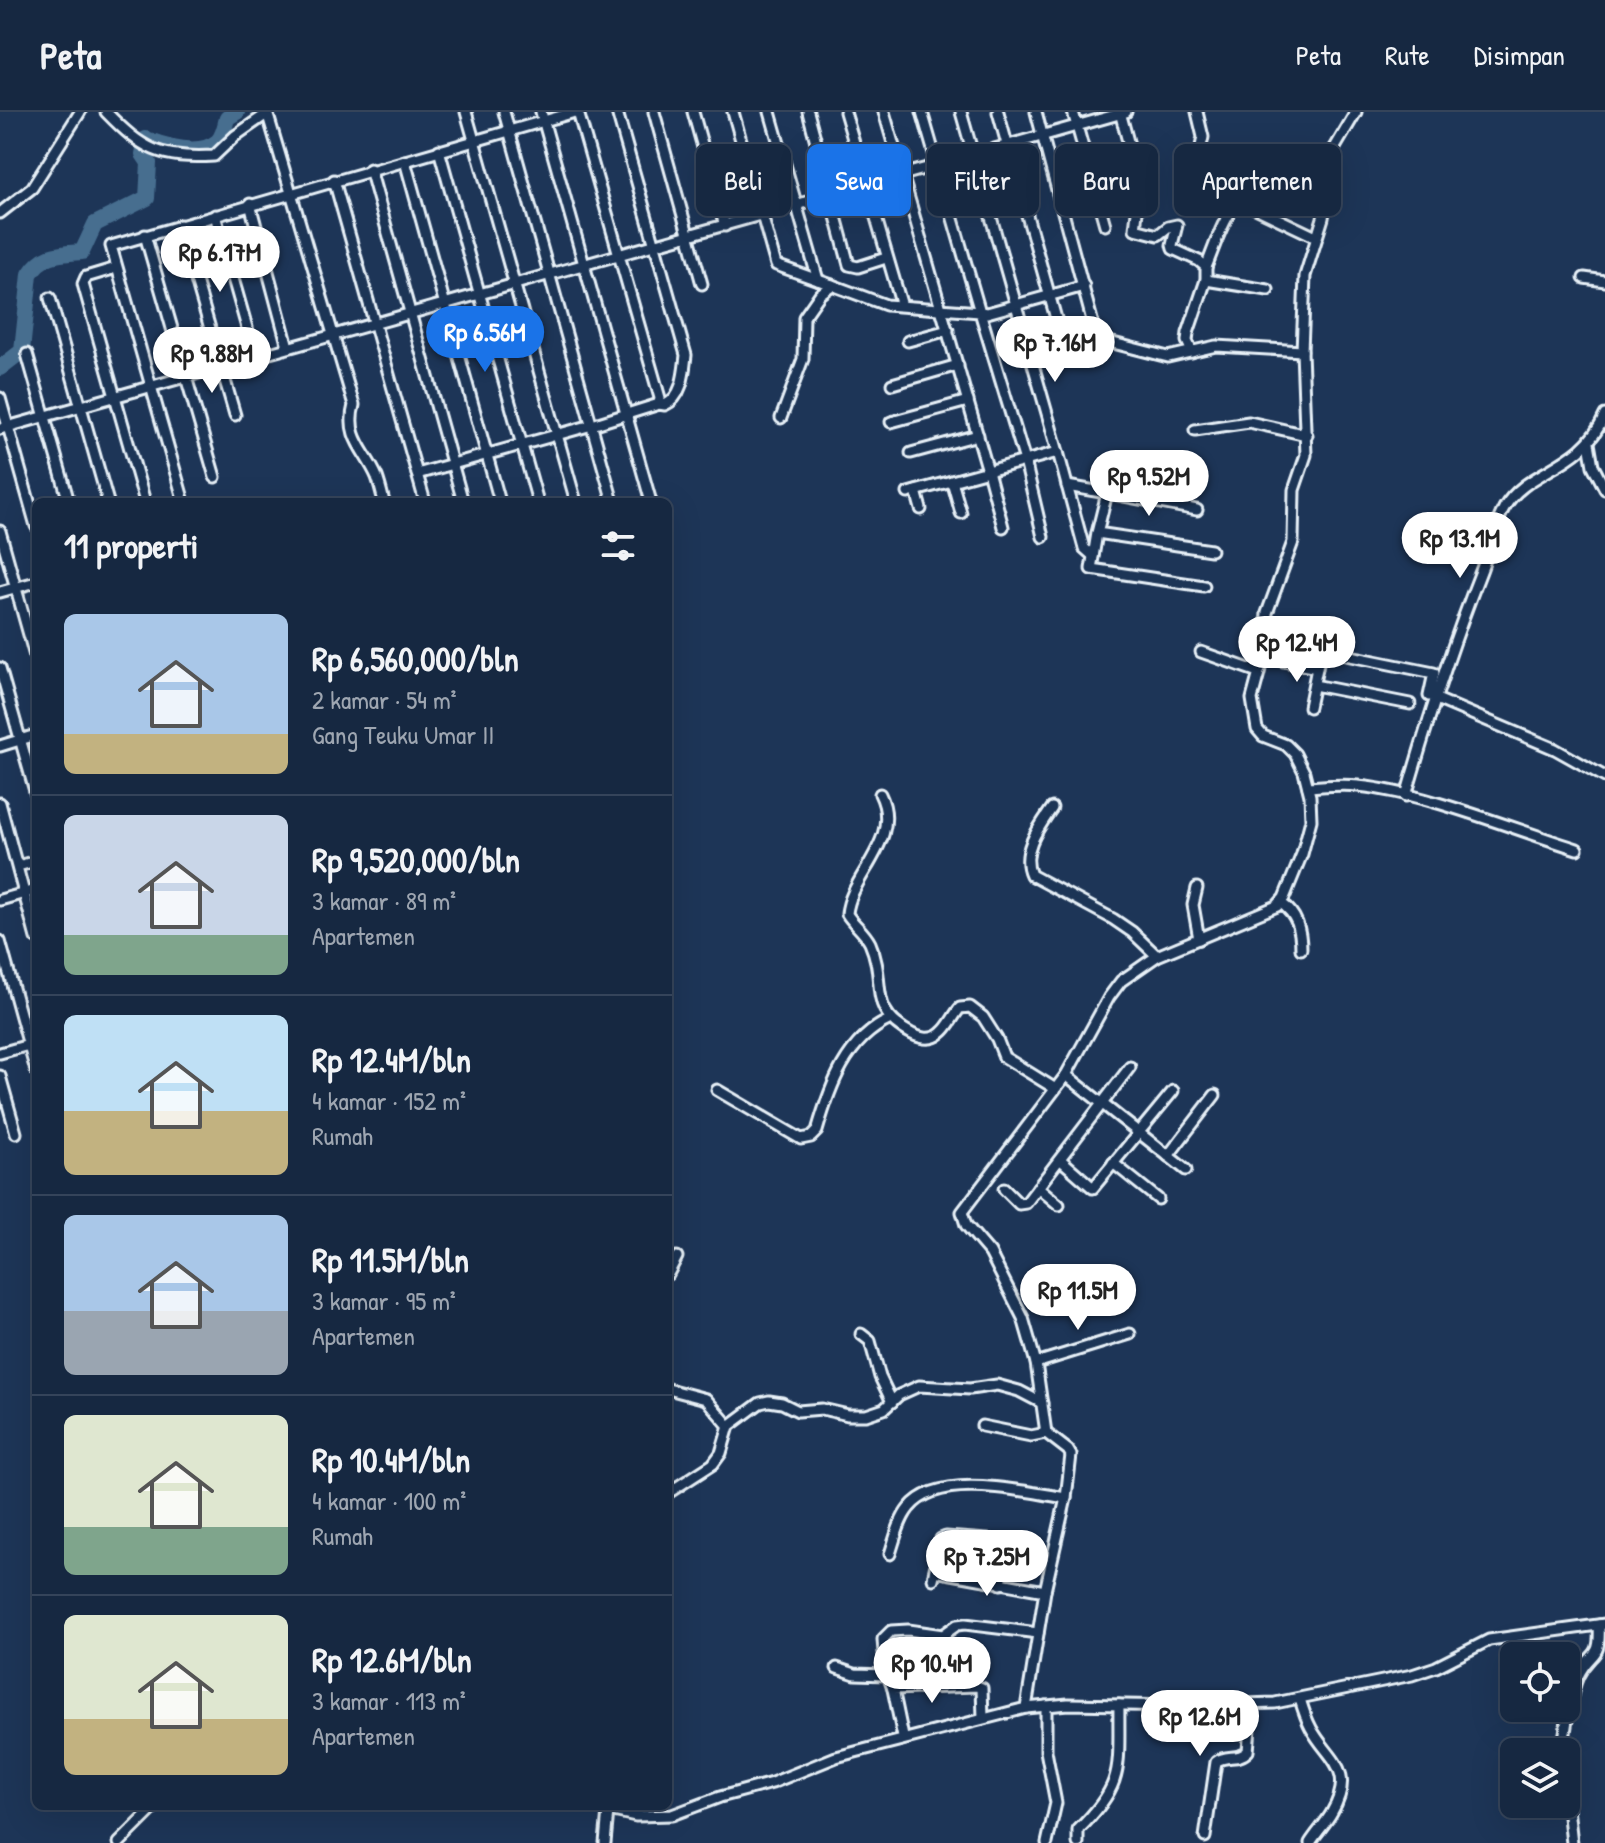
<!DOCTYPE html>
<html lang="id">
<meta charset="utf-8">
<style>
:root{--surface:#162841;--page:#1f3048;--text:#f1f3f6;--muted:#9ea6b1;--line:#35445a;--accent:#1a73e8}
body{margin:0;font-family:"Patrick Hand",sans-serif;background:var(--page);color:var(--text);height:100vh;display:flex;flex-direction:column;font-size:30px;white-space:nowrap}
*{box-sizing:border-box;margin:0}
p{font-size:26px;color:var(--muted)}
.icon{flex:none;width:44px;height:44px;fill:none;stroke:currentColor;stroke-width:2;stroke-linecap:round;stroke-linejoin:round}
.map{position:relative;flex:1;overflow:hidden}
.panel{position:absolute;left:32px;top:386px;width:640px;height:1312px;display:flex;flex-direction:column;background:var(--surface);border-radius:12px;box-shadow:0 8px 32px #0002,0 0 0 2px var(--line)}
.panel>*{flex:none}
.hud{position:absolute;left:696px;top:32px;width:760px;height:72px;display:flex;gap:16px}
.buttons{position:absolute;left:1500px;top:1530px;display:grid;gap:16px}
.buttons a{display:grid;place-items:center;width:80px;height:80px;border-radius:12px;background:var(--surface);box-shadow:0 8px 32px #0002,0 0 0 2px var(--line);font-size:40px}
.price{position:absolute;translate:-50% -68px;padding:0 18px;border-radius:28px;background:#fff;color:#222;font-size:26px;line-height:52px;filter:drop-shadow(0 2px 4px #0008)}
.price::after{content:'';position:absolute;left:50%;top:48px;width:24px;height:18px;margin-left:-12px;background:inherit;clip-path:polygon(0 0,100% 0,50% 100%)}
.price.selected{background:var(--accent);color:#fff}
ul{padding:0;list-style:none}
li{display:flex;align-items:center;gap:24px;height:200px;padding:0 32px}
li+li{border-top:2px solid var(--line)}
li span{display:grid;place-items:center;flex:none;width:224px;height:160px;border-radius:12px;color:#555}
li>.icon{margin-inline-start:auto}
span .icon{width:96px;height:96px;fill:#fffc;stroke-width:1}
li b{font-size:34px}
h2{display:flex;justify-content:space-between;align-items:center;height:96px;padding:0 32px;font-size:34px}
.chip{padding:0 28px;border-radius:12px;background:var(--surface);box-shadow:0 8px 32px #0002,0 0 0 2px var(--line);font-size:28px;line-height:72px}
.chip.selected{background:var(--accent);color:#fff}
header{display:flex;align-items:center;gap:48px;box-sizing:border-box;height:112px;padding:0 40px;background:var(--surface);border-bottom:2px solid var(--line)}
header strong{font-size:38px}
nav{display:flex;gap:44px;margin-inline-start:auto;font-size:28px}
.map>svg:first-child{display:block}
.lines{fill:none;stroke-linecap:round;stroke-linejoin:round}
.river{stroke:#476e8f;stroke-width:16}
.minor-casing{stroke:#e8f1f8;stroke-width:15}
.minor{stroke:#1d3557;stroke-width:9}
</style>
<header>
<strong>Peta</strong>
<nav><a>Peta</a><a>Rute</a><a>Disimpan</a></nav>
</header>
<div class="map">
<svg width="1605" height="1731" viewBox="0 0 1605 1731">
<rect width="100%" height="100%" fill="#1d3557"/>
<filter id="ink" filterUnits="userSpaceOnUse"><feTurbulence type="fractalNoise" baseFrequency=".0125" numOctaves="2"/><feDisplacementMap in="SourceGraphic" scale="16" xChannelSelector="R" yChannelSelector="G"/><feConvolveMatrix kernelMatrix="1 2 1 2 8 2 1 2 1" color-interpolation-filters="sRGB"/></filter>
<g filter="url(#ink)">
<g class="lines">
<path class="river" d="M0,256L22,239L30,162C43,141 59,142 82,140L95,112L147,86L149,51L143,42L146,27C165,34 199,45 217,30C223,25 225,14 227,6L237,0"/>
<defs>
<g id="minor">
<path d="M106,0C143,38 160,47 214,44L235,24L268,1"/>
<path d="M267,0L354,293C345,326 366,339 377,365C380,373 382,382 384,390"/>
<path d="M466,0L576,390"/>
<path d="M504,0L613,390"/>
<path d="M541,0L651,390"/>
<path d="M578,0L660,286L659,292"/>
<path d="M654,0L702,172"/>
<path d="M693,0L725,114"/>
<path d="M733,0L776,153L832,173"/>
<path d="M770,0L818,168"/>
<path d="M808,0L849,153L858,155L886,146"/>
<path d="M845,0L901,191"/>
<path d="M884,0L988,359L1058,340L1084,436L1093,444"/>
<path d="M922,0L980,200L987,201L1084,174"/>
<path d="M961,0L1058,340"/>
<path d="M998,0L1062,228"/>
<path d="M1036,0L1096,223L1105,229L1168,245L1216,234L1302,239"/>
<path d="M1073,0L1105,113"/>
<path d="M1120,0L1140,74L1135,117L1158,123L1168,115L1177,113L1172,133L1173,137L1199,149L1206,155V168L1188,221L1187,229L1192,240"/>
<path d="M1197,0L1203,25L1199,44"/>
<path d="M439,38L538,390"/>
<path d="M405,49L500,390"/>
<path d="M370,57L463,390"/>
<path d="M334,68L425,390"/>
<path d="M250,92L288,235"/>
<path d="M0,101L32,76L80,0"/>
<path d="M215,103L255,244"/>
<path d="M180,113L235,303"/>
<path d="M145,123L215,365"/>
<path d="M1206,155C1212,142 1224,102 1236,94C1240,91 1244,92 1249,93L1316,125"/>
<path d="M116,156L86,165L83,172L145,390"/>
<path d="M1584,166L1605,169"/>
<path d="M1206,168L1268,178"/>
<path d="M50,186L108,390"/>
<path d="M908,229L948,218"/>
<path d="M27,242L69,390"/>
<path d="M892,272L958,253"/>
<path d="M0,286L36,414"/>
<path d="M781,306L803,247L804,205L820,182L832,173L886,193L980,200L1025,349L1043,425"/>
<path d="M891,310L968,289"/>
<path d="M0,317L1126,0"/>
<path d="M1195,318L1249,310L1307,323"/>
<path d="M1589,331L1593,354L1605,377"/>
<path d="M911,341L978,323"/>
<path d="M417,362L592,313L659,292L665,293C683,285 684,260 686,243L617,0"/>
<path d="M952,369L961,401"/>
<path d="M1067,374L1107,381L1097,421"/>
<path d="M916,379L921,397"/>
<path d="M908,381L988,359L1003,415"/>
<path d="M1107,381L1197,398"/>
<path d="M184,390L111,134L575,0"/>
<path d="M0,419L36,548"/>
<path d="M1204,474L1091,457L1097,421L1211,438"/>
<path d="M0,480L36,470"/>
<path d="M1201,540L1258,560"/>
<path d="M1264,545L1317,556L1321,538L1434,561L1429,584"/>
<path d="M0,556L36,683"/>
<path d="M1314,573L1410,592"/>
<path d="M1434,586L1555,637L1605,665"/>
<path d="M1309,595L1317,556"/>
<path d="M0,634L36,623"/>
<path d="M1308,675C1325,674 1341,672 1358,674C1426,681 1510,716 1577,737"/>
<path d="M880,682C903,728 850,763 847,802C853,812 864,819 870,831C888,872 865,897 912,922C922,927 932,929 941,921C949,915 953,904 960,896L970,895L983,905L997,927L1004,945L1054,976"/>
<path d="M1406,684C1428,607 1452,533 1481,459C1489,439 1494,415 1504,396C1527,356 1582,358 1605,303"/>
<path d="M0,691L36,826"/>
<path d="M1052,696C1039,715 1020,740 1031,763L1113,807L1132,820L1157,844"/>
<path d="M18,754L36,749"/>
<path d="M1197,776L1193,793L1199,827"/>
<path d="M0,788L36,778"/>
<path d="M1281,791C1297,802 1301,818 1301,837"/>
<path d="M0,829L36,959"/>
<path d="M0,941L36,931"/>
<path d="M1066,963L1186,1058"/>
<path d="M0,964L16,1021"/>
<path d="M717,978L801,1027L811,1025L817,1019C830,974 846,927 891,907"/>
<path d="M1168,1044L1215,983"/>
<path d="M1061,1048L1093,1076L1173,979"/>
<path d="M1113,1051L1158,1087"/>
<path d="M1038,1075L1059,1093"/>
<path d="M1004,1077L1019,1092L1026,1091L1130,955"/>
<path d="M668,1162L677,1145"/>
<path d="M861,1222L870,1229L880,1265L892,1290"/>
<path d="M1036,1251L1130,1222"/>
<path d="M668,1277L706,1287L729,1314"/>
<path d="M982,1314L1031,1324L1046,1321"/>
<path d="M668,1381L713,1352L721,1341L729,1314L760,1291L769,1289L782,1291L798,1299L822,1297L848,1303H866L884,1297L899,1283L919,1274L970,1277L997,1273L1019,1279L1042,1291"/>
<path d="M890,1442C895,1427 899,1408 909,1396C939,1358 1025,1380 1066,1386"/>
<path d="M935,1459L1045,1479"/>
<path d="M933,1467L941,1427L946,1425L1001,1429L1005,1431L1006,1437L1001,1472"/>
<path d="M837,1556L855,1562L887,1563"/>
<path d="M893,1577L885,1555L883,1527L891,1519L908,1518L943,1523L957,1513L965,1512L1038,1521"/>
<path d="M1300,1587C1303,1597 1306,1607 1311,1616C1327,1647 1357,1656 1332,1700C1326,1711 1317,1720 1310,1731"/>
<path d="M1046,1594V1639L1056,1691L1047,1731"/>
<path d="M1026,1596L1045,1479L1066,1386L1071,1343L1068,1338L1046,1321L1036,1251L1023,1206L990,1141L966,1113L962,1100L1066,963L1109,885L1121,869L1157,844L1277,794L1284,786L1302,742L1311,708L1310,684L1304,660L1295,642L1286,633L1263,624L1257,617L1252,587L1264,542L1267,501L1293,430L1294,378L1306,343L1302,239L1305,164L1323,106L1333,39L1356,0"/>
<path d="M903,1625L893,1577L976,1574L982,1576L983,1606"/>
<path d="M1563,1640C1564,1622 1571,1580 1578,1564C1591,1537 1601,1550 1599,1513"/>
<path d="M1566,1679L1572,1731"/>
<path d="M590,1694L636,1704L672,1703L720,1685L772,1671L836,1645L1026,1596L1068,1592L1181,1594L1275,1591L1412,1563L1436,1555L1489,1528L1605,1512"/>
<path d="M1205,1725L1216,1650C1226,1642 1239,1649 1248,1639L1252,1593"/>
<path d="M119,1731L156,1694"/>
<path d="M605,1731L608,1699"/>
<path d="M1078,1731V1718C1126,1671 1118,1655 1119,1593"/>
</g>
</defs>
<use href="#minor" class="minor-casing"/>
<use href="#minor" class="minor"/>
</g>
</g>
</svg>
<div class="buttons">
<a><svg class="icon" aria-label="locate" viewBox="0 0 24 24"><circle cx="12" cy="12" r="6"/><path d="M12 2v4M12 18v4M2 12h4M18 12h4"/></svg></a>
<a><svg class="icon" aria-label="layers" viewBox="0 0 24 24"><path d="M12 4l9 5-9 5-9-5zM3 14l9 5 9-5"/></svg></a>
</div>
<b class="price" style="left:220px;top:182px">Rp 6.17M</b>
<b class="price selected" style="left:485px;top:262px">Rp 6.56M</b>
<b class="price" style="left:1055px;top:272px">Rp 7.16M</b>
<b class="price" style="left:212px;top:283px">Rp 9.88M</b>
<b class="price" style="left:1149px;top:406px">Rp 9.52M</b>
<b class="price" style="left:1460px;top:468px">Rp 13.1M</b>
<b class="price" style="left:1297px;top:572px">Rp 12.4M</b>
<b class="price" style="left:1078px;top:1220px">Rp 11.5M</b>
<b class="price" style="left:987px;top:1486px">Rp 7.25M</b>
<b class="price" style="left:932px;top:1593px">Rp 10.4M</b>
<b class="price" style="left:1200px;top:1646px">Rp 12.6M</b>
<div class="hud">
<a class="chip">Beli</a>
<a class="chip selected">Sewa</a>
<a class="chip">Filter</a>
<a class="chip">Baru</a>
<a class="chip">Apartemen</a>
</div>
<section class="panel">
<h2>11 properti<svg class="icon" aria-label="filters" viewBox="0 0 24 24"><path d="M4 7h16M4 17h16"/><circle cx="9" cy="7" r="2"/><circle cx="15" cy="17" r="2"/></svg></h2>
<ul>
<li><span style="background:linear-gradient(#a9c7e8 75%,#c2b280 0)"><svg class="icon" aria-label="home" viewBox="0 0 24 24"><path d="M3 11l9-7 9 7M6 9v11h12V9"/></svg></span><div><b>Rp 6,560,000/bln</b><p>2 kamar · 54 m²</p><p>Gang Teuku Umar II</p></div></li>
<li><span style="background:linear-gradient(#c9d6e8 75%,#7fa58c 0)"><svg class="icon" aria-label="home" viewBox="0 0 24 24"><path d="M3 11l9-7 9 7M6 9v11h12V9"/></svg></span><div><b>Rp 9,520,000/bln</b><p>3 kamar · 89 m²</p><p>Apartemen</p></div></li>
<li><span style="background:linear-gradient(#bfe0f5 60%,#c2b280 0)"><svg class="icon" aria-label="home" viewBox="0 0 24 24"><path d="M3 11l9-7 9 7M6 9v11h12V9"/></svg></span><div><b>Rp 12.4M/bln</b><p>4 kamar · 152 m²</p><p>Rumah</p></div></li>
<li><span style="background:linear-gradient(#a9c7e8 60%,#9aa5b1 0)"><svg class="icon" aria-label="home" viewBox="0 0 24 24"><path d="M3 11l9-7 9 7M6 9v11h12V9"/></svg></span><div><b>Rp 11.5M/bln</b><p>3 kamar · 95 m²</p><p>Apartemen</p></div></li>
<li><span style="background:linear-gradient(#dfe7d0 70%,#7fa58c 0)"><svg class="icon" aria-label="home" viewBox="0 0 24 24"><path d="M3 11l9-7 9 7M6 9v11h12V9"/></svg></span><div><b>Rp 10.4M/bln</b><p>4 kamar · 100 m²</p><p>Rumah</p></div></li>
<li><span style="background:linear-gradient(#dfe7d0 65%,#c2b280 0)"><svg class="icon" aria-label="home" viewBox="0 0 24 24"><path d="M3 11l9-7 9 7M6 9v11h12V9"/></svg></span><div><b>Rp 12.6M/bln</b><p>3 kamar · 113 m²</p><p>Apartemen</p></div></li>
</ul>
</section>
</div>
